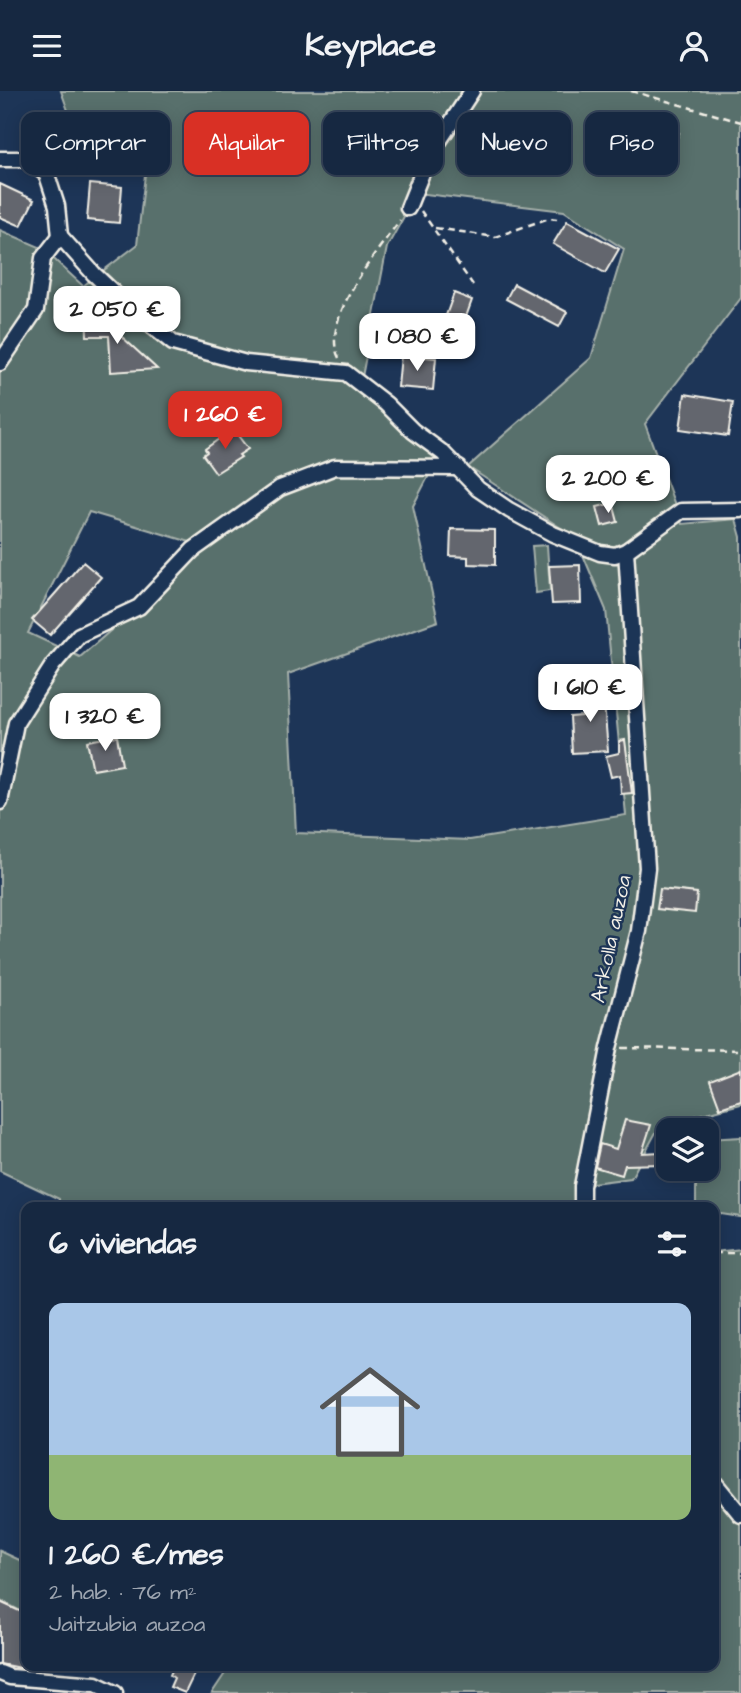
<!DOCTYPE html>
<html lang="es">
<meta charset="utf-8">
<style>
:root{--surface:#162841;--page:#1f3048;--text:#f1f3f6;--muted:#9ea6b1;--line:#35445a;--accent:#d93025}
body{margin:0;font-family:"Architects Daughter",sans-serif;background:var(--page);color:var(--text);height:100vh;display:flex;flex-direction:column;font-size:26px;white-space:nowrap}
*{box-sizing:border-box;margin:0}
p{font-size:23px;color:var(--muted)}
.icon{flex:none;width:38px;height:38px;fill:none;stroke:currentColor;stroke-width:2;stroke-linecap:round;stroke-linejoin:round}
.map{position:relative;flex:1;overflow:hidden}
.panel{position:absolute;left:21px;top:1111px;width:698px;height:469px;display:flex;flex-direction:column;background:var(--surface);border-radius:14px;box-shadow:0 4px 18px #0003,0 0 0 2px var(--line)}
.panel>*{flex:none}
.guide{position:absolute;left:21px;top:21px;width:700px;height:63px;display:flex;gap:14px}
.buttons{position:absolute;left:656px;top:1027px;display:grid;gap:14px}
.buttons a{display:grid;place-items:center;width:63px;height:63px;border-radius:14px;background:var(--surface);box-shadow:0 4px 18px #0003,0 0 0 2px var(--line);font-size:35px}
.price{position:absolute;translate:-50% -60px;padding:0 16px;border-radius:14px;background:#fff;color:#222;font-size:23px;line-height:46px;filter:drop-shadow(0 2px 4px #0008)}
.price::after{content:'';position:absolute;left:50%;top:42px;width:21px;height:16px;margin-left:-10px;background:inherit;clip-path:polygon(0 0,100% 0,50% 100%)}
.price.current{background:var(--accent);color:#fff}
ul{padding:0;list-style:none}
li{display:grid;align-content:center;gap:14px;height:371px;padding:0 28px}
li+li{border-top:2px solid var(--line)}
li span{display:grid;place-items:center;height:217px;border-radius:14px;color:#555}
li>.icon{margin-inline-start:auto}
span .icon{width:126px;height:126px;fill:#fffc;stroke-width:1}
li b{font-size:30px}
h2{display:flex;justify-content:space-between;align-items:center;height:84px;padding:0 28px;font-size:30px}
.tag{padding:0 24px;border-radius:14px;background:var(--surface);box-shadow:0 4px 18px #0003,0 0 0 2px var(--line);font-size:24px;line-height:63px}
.tag.current{background:var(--accent);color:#fff}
header{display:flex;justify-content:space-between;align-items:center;height:91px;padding:0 28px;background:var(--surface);font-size:32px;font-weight:800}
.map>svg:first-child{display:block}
.green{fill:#59706c;stroke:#a6b0aa;stroke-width:2;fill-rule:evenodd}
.building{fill:#64666e;stroke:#f4f1e8;stroke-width:2}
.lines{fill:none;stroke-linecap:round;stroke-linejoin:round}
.street-casing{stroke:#f4f1e8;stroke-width:19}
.path{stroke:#f4f1e8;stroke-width:2.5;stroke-dasharray:7 5;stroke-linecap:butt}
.street{stroke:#1d3557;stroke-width:14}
.labels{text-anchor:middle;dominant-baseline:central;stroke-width:5;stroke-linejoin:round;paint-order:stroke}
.street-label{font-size:21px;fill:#f4f1e8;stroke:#1d3557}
</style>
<header><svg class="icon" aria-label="menu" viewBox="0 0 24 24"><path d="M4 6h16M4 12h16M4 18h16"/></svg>Keyplace<svg class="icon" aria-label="person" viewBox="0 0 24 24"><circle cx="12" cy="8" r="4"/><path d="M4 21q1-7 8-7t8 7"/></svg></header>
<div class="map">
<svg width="741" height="1602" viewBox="0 0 741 1602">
<rect width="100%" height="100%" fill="#1d3557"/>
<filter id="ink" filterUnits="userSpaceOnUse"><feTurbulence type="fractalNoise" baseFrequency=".0143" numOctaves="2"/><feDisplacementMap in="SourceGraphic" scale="14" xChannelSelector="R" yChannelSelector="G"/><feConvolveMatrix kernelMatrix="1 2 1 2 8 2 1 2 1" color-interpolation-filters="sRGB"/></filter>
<g filter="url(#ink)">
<g class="green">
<path d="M61,0H741V207L645,333L682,433L736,428L741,446V1013L660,1034L631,1087L593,1092L574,1116H59V1108L0,1080V139L42,157L83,195L137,154L147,66L74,36ZM417,102L564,120L624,158L591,267L468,376L576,447L606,519L626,724L470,749L296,742L288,583L438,530L413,415L440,363L361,291L387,156ZM89,421L207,456L80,566L28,542Z"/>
<path d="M547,454L550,500L536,502L532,455Z"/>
<path d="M741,1046V1126L714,1122V1116H696V1078H707V1048Z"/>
<path d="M741,1158V1602H212L226,1581L214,1575H714V1161Z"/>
<path d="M0,1460L26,1472V1523L0,1509Z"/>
</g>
<g class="building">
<path d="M655,31L679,42L673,56L649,45Z"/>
<path d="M0,93L34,109L21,135L0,126Z"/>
<path d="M90,93L122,96L119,132L87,129Z"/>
<path d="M567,130L619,158L605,182L553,153Z"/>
<path d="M514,193L567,221L559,236L506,208Z"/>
<path d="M454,202L472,209L461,240L443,233Z"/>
<path d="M86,213L109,234L157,278L111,281L109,245H87Z"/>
<path d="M401,264L436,267L433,299L398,296Z"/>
<path d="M685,303L733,311L728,345L680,338Z"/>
<path d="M233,338L248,358L239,364L241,366L216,382L203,364L207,361L205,358Z"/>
<path d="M613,412L618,431L602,435L597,416Z"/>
<path d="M451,438L495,439V474L468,473V466L450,465Z"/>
<path d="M83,471L101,486L50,544L32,529Z"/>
<path d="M580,474L581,512L552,513L549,475Z"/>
<path d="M596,594L597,599H603L608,660L572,662L570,626L582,625L583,595Z"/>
<path d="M117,645L122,674L93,679L87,650Z"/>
<path d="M625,649L632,702L621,703L620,684L611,686L606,665L619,662V650Z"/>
<path d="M660,798L697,802L695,822L657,818Z"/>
<path d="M741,978V1010L720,1017L710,990Z"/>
<path d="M625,1029L651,1034L642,1062L661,1061L662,1073L625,1074L622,1084L595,1076L600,1053L616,1058Z"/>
<path d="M0,1511L26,1523V1564L20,1577L0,1573Z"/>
<path d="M174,1575H198L185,1602L170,1596L174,1587L170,1584Z"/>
</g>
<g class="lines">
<defs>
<g id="street">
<path d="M0,68H28L47,84L57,115L60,145L94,183L131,218L173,252L246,272L346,282L386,313L413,340L443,362L478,398L509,419L553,443L600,462L615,464L626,460L681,420L741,419"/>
<path d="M408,117L428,67L472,0"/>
<path d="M0,272L36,219L43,167L60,145"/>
<path d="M0,711L16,632L53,574L79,544L139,516L193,459L280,397L335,376L459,377"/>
<path d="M582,1116V1095L609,957L639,840L647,777L626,460"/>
<path d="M714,1391L741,1424"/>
<path d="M0,1582L10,1586L96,1593L115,1602"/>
</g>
</defs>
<use href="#street" class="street-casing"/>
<g class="path">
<path d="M631,0L741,31"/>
<path d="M421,120L473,194"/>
<path d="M435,137L495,146L549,127L557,128"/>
<path d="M339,267C319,229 378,160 400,129"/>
<path d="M622,957L741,959"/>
<path d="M714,1162H741"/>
</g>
<use href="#street" class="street"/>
</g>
</g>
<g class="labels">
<g class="street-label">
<text transform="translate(611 848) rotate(-78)">Arkolla auzoa</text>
</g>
</g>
</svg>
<div class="buttons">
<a><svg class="icon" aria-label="layers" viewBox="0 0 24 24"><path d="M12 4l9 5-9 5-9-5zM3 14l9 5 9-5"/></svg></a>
</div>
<b class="price" style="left:117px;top:255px">2 050 €</b>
<b class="price" style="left:417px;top:282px">1 080 €</b>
<b class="price current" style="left:225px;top:360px">1 260 €</b>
<b class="price" style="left:608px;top:424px">2 200 €</b>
<b class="price" style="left:590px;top:633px">1 610 €</b>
<b class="price" style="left:105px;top:662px">1 320 €</b>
<div class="guide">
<a class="tag">Comprar</a>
<a class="tag current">Alquilar</a>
<a class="tag">Filtros</a>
<a class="tag">Nuevo</a>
<a class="tag">Piso</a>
</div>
<section class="panel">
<h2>6 viviendas<svg class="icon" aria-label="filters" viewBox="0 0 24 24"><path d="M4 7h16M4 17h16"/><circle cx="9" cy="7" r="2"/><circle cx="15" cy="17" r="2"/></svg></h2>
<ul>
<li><span style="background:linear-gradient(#a9c7e8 70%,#8fb573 0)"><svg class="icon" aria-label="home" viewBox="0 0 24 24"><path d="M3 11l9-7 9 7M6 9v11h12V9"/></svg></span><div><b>1 260 €/mes</b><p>2 hab. · 76 m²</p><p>Jaitzubia auzoa</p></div></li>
</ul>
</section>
</div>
